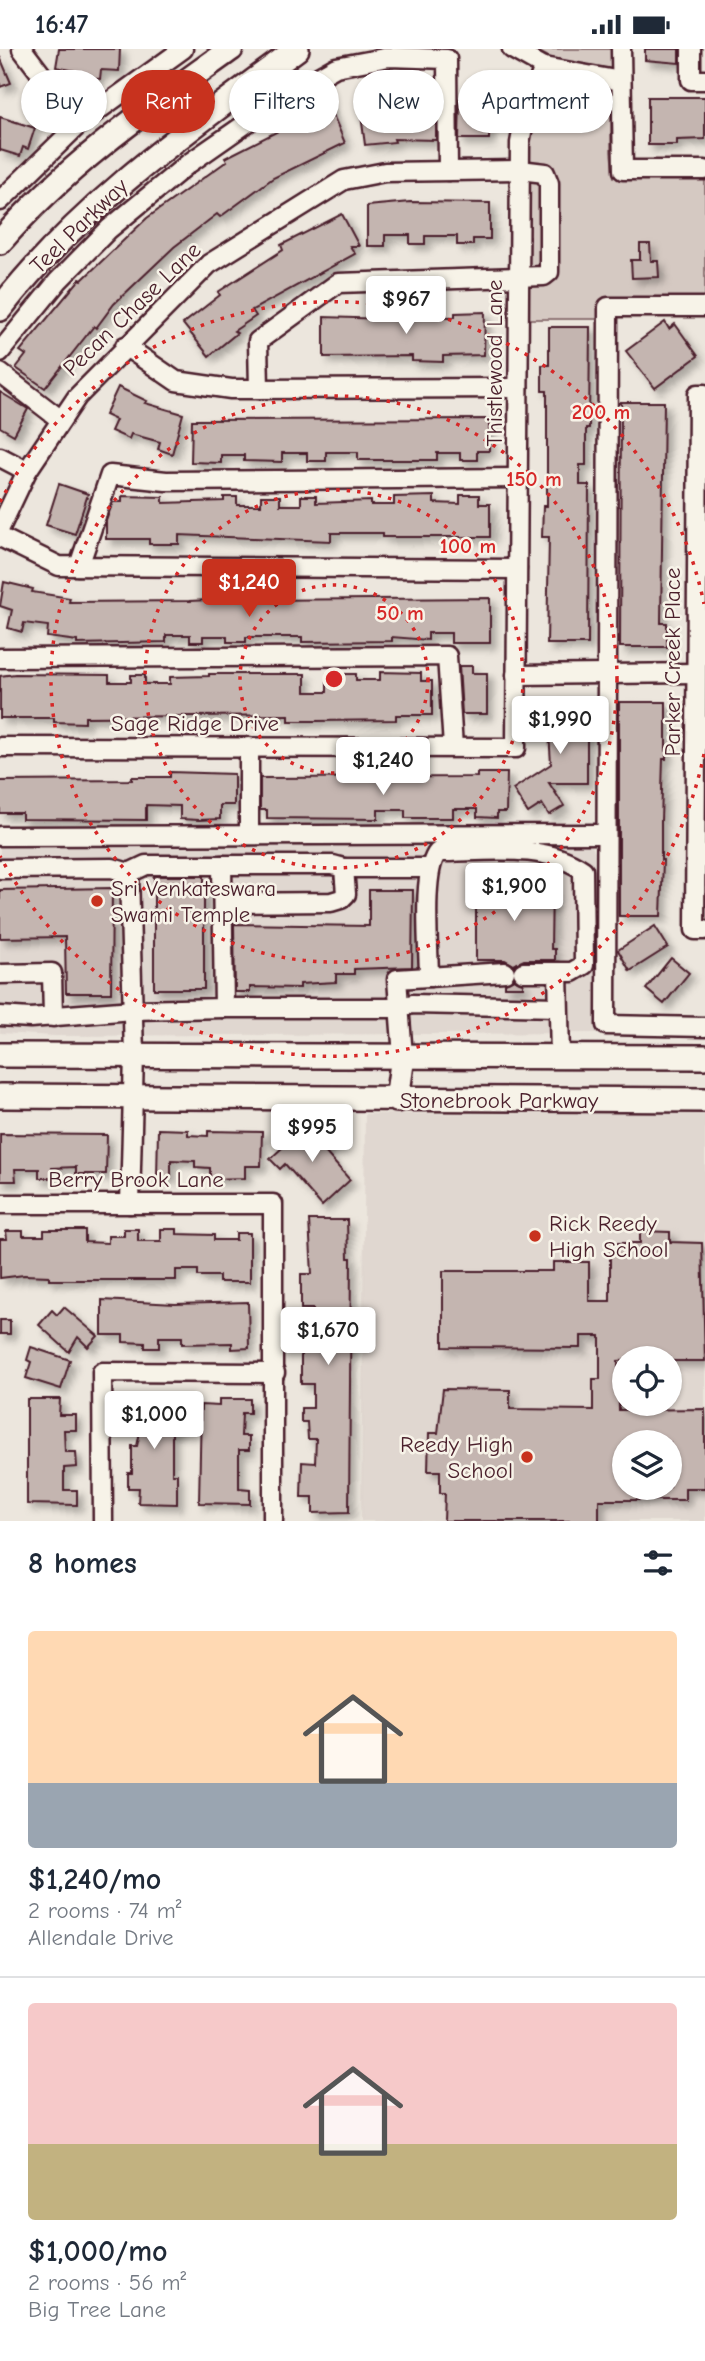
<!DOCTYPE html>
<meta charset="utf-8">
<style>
:root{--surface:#fff;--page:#f2f2f3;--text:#1f2937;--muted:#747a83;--line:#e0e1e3;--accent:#c8321e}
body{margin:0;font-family:"Comic Neue",sans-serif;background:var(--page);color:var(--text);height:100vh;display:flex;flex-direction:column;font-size:26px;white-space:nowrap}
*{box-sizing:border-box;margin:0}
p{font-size:23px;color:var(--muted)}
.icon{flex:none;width:38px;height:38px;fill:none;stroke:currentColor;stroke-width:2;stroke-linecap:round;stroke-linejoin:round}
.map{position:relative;height:1472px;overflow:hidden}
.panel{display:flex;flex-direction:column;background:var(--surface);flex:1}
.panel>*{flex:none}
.top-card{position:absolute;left:21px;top:21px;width:663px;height:63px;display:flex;gap:14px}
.controls{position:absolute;left:612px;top:1297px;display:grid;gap:14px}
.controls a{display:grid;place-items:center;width:70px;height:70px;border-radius:50%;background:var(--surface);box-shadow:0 2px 5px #0004;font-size:35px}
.price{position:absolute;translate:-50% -60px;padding:0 16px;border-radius:7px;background:#fff;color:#222;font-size:23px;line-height:46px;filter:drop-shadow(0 2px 4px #0008)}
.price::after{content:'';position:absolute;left:50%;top:42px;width:21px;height:16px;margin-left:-10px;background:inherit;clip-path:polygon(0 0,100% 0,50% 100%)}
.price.active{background:var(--accent);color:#fff}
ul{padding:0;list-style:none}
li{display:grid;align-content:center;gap:14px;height:371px;padding:0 28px}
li+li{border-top:2px solid var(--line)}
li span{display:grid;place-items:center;height:217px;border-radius:7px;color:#555}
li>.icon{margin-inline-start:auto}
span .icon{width:126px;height:126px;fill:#fffc;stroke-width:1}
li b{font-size:30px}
h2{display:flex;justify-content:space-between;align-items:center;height:84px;padding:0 28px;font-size:30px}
.chip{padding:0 24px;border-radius:32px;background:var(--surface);box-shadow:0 2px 5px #0004;font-size:24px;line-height:63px}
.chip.active{background:var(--accent);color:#fff}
.status{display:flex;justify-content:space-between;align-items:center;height:49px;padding:0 35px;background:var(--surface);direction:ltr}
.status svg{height:19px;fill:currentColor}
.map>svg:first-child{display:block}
.built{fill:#e0d7d0;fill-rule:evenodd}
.green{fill:#d5c9c2;stroke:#907476;stroke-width:2}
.building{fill:#c4b5b0;stroke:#4a1f2b;stroke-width:2;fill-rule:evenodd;filter:url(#shadow)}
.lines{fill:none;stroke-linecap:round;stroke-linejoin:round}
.minor-casing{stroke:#4a1f2b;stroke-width:23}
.major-casing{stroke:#4a1f2b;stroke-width:28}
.minor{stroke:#f7f3e8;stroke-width:18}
.major{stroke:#f7f3e8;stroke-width:23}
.ring{fill:none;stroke:#d62828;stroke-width:3.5;stroke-dasharray:3.5 7}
.poi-dot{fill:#c8321e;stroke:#f7f3e8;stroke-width:2.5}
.labels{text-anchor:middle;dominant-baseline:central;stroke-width:5;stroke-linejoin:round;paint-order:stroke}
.street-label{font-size:23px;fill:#4a1f2b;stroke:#f7f3e8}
.poi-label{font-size:23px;fill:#4a1f2b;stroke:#f7f3e8;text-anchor:start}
.centre{fill:#d62828;stroke:#f7f3e8;stroke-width:3.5}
.ring-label{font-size:21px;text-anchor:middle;font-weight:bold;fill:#d62828;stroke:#f7f3e8;stroke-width:5;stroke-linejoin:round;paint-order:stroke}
</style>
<div class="status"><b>16:47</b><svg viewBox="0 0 49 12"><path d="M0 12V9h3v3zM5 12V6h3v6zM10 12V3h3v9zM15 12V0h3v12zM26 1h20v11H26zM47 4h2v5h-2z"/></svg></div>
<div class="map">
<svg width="705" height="1472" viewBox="0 0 705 1472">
<defs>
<filter id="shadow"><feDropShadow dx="5.5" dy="5.5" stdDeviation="3.5" flood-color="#0004"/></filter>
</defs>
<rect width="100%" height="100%" fill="#ece6dd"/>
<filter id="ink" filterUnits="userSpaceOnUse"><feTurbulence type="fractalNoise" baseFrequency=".0143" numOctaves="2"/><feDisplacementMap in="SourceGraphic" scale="14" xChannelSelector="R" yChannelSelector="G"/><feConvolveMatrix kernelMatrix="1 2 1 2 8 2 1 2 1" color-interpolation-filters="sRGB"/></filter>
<g filter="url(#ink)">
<g class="built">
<path d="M583,790L592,797L597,808L598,984L55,987L0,984V795Z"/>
<path d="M705,1063V1472H361L365,1065ZM625,1309H670V1354H625ZM625,1393H670V1438H625Z"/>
</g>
<path class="green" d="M533,0H611V103L614,128H705V253H602L601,270H524L527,90L553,10Z"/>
<g class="building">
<path d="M59,0H120L119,22L101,21L100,30L85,29V24L56,18Z"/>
<path d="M645,0H679V14L645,11Z"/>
<path d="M0,8L11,34L0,38Z"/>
<path d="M648,48H705V90L677,91V96H648Z"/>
<path d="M376,49L377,59L425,57L426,49L436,50V91L394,90L395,93L365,96L359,51Z"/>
<path d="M460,50H490L489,90H459Z"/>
<path d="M328,54L345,94L273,129L220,168L217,165L174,198L114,255L96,279L94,277L45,339L16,319L26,306L20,302L80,230L82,231L147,169L227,112L225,109L302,70L301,66Z"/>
<path d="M0,68L35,79L28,100L23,98L20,107L0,101Z"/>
<path d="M410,153L490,154V190H473V196H457V187H425V195H410V186H385V197H367V157Z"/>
<path d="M342,165L359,197H350L355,205L252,261L256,267L234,282L237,284L209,307L183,275L220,246L218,243L283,201L281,196Z"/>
<path d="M640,195H650L651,212H658L659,228L632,229L631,211H640Z"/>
<path d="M385,262H400V267L455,268V264L485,263L484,306L443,307V313L412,312V307L324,308V268L385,270Z"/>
<path d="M665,273L669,280L675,275L698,307L655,339L626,302Z"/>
<path d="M549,278H590L589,379H586V416H580V436H589L588,595H547L549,488H542L543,457H547V342H542V316H549Z"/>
<path d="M118,338L147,352L145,354L183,365L172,405L158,400L160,393L131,385L129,390L111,382L116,371L105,366Z"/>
<path d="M0,343L28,360L14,386L0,378Z"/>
<path d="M621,353H664L661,574H667V598H620Z"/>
<path d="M489,370V402H477V411H460V404H437V411H358V403H326V412H307V404H282V413L244,412V406H221V414L191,413L192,371Z"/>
<path d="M59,435L88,445L75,485L46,476Z"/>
<path d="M460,446H479V455H490V488H383V484H331V492L179,486V495H149V490H106V472L113,453H122V447L163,448V454L224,452V448H237V456H261V447H280V456H301V447H316V454L371,452V456H394V448L434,447V454L460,455Z"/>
<path d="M4,533L33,540L32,543L70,549L69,553L189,552L227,550V546H256V551L490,549V594H451V584H428V591L392,588V592L302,593V588H246V593H227V587H203V593H190V586H166V593L77,595V592L47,588L48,577L24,574L22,583L8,579L12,561L0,557Z"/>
<path d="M459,617H472V624H487V665H462Z"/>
<path d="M380,623L421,624V632H432V666H396V671L316,672H289V666L85,668V674L54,673V669H0V627L15,625L109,626V633H131V626H145V635H170V628L209,627V625H305V643H327V625H356V631H380Z"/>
<path d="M547,651H587V734H549L564,757L549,766L542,755L528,764L513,740L551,715Z"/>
<path d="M619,653H666V710H663L661,772V811H663L661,867H619Z"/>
<path d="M170,723L234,725V756H220V770L199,771L180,770V757L146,756V771L22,770V764H0V732L132,731V728H170Z"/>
<path d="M477,724H507L506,763H497V769L477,768V760H453V769H405V761H378V770L267,769V761H260V729L477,728Z"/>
<rect x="154" y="827" width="50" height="113"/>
<path d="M504,831H525L524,837H552L551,900H555V911H524L514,916L505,911H476V838H504Z"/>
<path d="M112,839L111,944H66L65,888L0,889V841Z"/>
<path d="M369,841H413L412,918L354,920V925H336V933L300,935V939L250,938V943H235L234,875L369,877Z"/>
<path d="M655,877L668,898L630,922L618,901Z"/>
<path d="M671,909L689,924L664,955L646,940Z"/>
<path d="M514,930L523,934V938H505V934Z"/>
<path d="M309,1074L331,1097L325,1103L350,1131L322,1157L285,1115L280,1120L270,1110Z"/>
<path d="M158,1080L188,1081V1086L208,1087V1082L262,1083L261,1117H245V1129L210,1130V1119L195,1118V1112L171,1111V1129H157Z"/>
<path d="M0,1085L107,1086L106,1125H76V1118L52,1119V1129H39V1120H15L16,1132H0Z"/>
<path d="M309,1171H347L348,1209H351L349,1463L313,1464V1448H301L302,1413L315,1414L316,1390H308L307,1373H301V1359H313V1335H301V1300H318L317,1276H313V1260H301V1225H312Z"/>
<path d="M124,1180H138V1192H161V1180H177V1185L214,1186V1191H236V1184H250V1233H219V1227H198V1221H176V1231H49V1227L24,1226L0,1229V1190H7L6,1182H23V1187H44V1181H85V1193L108,1194V1187H124Z"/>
<path d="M640,1182L670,1183V1193L702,1194L705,1312H670V1309L618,1312L619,1361L705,1360V1439H685V1451H599V1472H444L445,1444H440V1422H428L429,1384H438L443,1340L510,1341V1360L593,1361V1330H600V1287H581V1299L443,1298V1222H553V1213H589V1252H610V1194H640ZM625,1393H670V1438H625Z"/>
<path d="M102,1251L175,1255L248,1253L249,1299L232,1300V1294L182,1295V1288H159V1299H145V1294L123,1293V1286H102Z"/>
<path d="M64,1258L98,1287L88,1298L78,1288L69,1303L39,1276L52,1261L57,1266Z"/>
<rect x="0" y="1271" width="10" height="14"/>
<path d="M31,1298L70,1311L61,1340L26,1329L31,1313L27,1311Z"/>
<path d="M27,1350H60L59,1366H76V1381H64L65,1403H76L77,1418L64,1419V1441H77V1456L27,1455Z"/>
<path d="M127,1350H177V1380H172V1425H177V1455L138,1454L139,1439H128V1424H132V1397H137L139,1388V1365H127Z"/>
<path d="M219,1350H250V1364H242L241,1387H249V1401H239V1439L250,1440V1455L199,1454L201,1356L219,1357Z"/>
</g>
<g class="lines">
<defs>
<g id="minor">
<path d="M512,0L544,18L621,32"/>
<path d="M621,0L623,121H705"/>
<path d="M691,0V31H705"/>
<path d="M79,75L183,0"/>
<path d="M0,152L79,75L22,0"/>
<path d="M705,258H608L606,976L705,978"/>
<path d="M125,297L176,332L231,340L518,339"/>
<path d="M0,303L58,232L109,180L188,115L290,44L336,18L389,8L447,10L448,122"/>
<path d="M0,324L61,371"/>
<path d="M705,345H698L695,881H705"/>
<path d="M0,408L27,422"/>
<path d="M0,479L27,422L77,348L209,215L344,131L385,123L520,121L545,124L549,134V223L544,227L338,234L258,292L259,340"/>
<path d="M0,488L59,517L517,520"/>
<path d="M79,517L110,426L166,432L518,429"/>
<path d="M0,609L447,607L453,698"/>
<path d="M516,626L696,624"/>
<path d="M0,698L516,699L520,94L525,67L544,18"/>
<path d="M249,698V786"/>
<path d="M0,787L606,785"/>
<path d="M222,816H333L344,819L346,845L341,850L331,853L224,854"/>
<path d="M344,819H430"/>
<path d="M0,820L112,819L129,824L134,1006L130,1155"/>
<path d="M523,923H558L560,1007"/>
<path d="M0,925L52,924L53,968"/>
<path d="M429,928C429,901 421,821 438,803C485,803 543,793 583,821L584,916L572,923H558"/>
<path d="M224,959H399L412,955L558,958"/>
<path d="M0,967L30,969L133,961L224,959L222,816H146L129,824"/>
<path d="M403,1007L397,930L505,923"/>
<path d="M0,1155H273V1472"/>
<path d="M103,1472L102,1323L275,1324"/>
</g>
<g id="major">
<path d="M0,193C65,117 150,58 231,0"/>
<path d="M0,260C81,155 192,78 297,0"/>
<path d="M0,1006L705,1008"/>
<path d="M0,1047L705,1051"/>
<path d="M397,1051L403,1007"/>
</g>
</defs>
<use href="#minor" class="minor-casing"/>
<use href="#major" class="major-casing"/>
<use href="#minor" class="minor"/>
<use href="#major" class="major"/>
</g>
</g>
<g class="ring">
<circle cx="334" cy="630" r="94"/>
<circle cx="334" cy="630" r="189"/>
<circle cx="334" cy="630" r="283"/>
<path d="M704 705A378 378 0 0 1 0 807M0 453A378 378 0 0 1 704 555"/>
</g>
<g class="poi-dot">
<circle cx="97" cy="852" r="7"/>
<circle cx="535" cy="1187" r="7"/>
<circle cx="527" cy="1408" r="7"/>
</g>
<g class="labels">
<g class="street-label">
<text transform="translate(79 177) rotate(-44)">Teel Parkway</text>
<text transform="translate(132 260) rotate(-44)">Pecan Chase Lane</text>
<text transform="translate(494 314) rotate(-90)">Thistlewood Lane</text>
<text transform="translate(672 613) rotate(-90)">Parker Creek Place</text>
<text x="195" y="674">Sage Ridge Drive</text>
<text x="499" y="1051">Stonebrook Parkway</text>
<text x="136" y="1130">Berry Brook Lane</text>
</g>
<g class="poi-label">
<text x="111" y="839">Sri Venkateswara<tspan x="111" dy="26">Swami Temple</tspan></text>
<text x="549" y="1174">Rick Reedy<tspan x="549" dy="26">High School</tspan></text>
<text x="513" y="1395" text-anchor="end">Reedy High<tspan x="513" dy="26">School</tspan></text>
</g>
</g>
<circle cx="334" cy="630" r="10" class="centre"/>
<g class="ring-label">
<text x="601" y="370">200 m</text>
<text x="534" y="437">150 m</text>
<text x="468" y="504">100 m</text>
<text x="400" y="571">50 m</text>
</g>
</svg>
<div class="controls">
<a><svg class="icon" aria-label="locate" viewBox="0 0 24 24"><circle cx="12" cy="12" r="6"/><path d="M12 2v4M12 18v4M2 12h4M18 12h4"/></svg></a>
<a><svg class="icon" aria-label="layers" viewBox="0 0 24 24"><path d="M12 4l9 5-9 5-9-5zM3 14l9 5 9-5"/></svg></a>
</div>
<b class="price" style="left:406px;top:287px">$967</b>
<b class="price active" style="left:249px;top:570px">$1,240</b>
<b class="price" style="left:560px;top:707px">$1,990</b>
<b class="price" style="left:383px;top:748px">$1,240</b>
<b class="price" style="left:514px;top:874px">$1,900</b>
<b class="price" style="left:312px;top:1115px">$995</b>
<b class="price" style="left:328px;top:1318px">$1,670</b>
<b class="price" style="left:154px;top:1402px">$1,000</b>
<div class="top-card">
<a class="chip">Buy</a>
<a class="chip active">Rent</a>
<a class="chip">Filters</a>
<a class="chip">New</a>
<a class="chip">Apartment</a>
</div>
</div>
<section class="panel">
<h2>8 homes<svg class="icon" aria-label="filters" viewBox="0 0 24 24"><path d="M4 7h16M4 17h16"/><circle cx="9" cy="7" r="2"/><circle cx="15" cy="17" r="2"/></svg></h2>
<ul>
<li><span style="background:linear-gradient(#ffd9b3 70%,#9aa5b1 0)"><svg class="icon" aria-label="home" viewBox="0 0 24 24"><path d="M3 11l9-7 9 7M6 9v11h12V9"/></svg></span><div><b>$1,240/mo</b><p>2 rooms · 74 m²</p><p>Allendale Drive</p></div></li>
<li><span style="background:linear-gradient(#f6c9c9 65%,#c2b280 0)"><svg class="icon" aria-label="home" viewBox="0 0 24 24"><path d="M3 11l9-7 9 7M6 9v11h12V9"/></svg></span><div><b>$1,000/mo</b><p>2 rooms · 56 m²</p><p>Big Tree Lane</p></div></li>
</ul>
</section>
